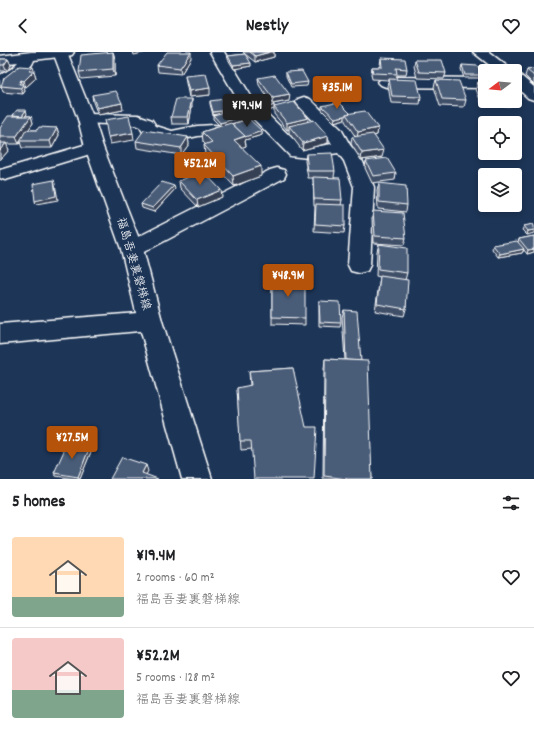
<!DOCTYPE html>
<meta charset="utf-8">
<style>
:root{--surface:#fff;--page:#f2f2f2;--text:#202124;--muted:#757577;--line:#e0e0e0;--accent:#b45309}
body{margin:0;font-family:Dekko,"Klee One",sans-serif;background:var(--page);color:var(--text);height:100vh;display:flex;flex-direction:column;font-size:15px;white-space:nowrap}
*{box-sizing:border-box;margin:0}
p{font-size:13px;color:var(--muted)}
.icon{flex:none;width:22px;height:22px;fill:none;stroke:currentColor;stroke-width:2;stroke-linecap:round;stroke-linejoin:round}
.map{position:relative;height:427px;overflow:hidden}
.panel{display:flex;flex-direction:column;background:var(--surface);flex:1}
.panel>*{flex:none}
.needle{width:26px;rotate:254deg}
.tools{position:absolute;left:478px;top:12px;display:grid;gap:8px}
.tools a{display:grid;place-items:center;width:44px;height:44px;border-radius:4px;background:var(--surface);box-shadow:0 2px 6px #0003;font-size:20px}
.price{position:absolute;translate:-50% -34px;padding:0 9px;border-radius:4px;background:var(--accent);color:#fff;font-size:13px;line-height:26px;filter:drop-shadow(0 1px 2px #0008)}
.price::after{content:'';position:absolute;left:50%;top:24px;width:12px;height:9px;margin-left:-6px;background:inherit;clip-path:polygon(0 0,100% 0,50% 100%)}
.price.active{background:#222;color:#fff}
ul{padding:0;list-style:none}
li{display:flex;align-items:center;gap:12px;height:100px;padding:0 12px}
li+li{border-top:1px solid var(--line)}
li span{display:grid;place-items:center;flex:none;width:112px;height:80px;border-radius:4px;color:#555}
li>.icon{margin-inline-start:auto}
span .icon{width:48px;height:48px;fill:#fffc;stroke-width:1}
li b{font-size:17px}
h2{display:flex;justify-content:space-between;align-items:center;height:48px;padding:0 12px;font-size:17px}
header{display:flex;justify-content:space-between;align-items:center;height:52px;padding:0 12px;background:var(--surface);font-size:18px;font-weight:800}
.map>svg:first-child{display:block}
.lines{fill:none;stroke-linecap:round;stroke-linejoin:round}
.minor-casing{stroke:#fff;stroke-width:3}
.major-casing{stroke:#fff;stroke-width:3}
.minor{fill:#1d3557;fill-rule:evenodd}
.major{fill:#1d3557;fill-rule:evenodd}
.wall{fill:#405068;stroke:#fff}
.shaded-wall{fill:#344155;stroke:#fff}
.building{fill:#4a5d79;stroke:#fff}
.labels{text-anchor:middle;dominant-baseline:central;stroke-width:3.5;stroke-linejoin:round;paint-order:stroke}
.street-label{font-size:12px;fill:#fff;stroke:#1d3557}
</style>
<header><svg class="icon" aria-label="back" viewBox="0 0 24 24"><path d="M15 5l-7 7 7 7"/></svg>Nestly<svg class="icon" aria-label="heart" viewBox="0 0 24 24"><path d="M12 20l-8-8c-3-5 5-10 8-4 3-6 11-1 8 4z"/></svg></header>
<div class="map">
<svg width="534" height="427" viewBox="0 0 534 427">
<rect width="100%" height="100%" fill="#1d3557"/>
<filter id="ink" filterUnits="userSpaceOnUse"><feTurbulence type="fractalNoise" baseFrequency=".025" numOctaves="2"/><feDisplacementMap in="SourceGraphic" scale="8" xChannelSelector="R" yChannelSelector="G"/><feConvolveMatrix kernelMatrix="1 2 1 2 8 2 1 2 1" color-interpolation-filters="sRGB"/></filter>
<g filter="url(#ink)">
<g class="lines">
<defs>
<g id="minor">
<path d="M31,0H74L72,3L67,4L34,8C30,20 12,31 0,34V23L11,17L18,10L0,12V4Z"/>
<path d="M210,0H224L254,49L301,95L308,96L332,92L327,83L298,53L296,50L298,47L304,45L310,47L341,77L350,93L362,108L374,135L370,213L367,219L359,221L351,219L348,213L354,135L344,109L338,101L308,106L290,104L242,55Z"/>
<path d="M473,0H489L513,19H497Z"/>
<path d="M515,21L520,23L534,35V48L528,46L515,34Z"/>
<path d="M386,25L485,26V36L386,35L381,33L378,30L381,27Z"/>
<path d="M86,62L138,63L152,68L156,74L172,79L197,74L214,73L220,74L222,78L220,82C213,83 205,83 198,84C177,89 164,90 144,82L140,75L135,73L80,71L78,67L80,63Z"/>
<path d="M94,90L100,91L103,95L100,99L12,126L5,128L0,126V118Z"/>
<path d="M277,116L284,118L286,122L284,126L140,202L132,204L124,202L121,197L124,192L270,118Z"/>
<path d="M150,260L159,262L162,269L159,276L150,278L0,292V272Z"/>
</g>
<path id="major" d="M53,0H67L94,67L103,95L143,197L162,269L212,427H182L138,269L121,197L85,95L78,67Z"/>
</defs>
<use href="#minor" class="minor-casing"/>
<use href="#major" class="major-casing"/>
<use href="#minor" class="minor"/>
<use href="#major" class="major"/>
</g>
<g class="wall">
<path d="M113,0L115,7V24L81,27L79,20Z"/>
<path d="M243,0H274V5L255,10L245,2L251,14L234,17L228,7V4L245,2Z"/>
<path d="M191,6L181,22L158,20L157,13Z"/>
<path d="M381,6L407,17L406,23H397L396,27L421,45L420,52L391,51L388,34L389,28L372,27L371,22L372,15H380V13Z"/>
<path d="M0,7H8L11,13L7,19H0Z"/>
<path d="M415,8L446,21L444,27L417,26L414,14Z"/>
<path d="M462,13L482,23L481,26H464L461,17Z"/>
<path d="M534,17V33L525,24L527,18Z"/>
<path d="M286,20L308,30L307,34L291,35L286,24Z"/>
<path d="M35,22L36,26L26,35H23L25,39L23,42L3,40L1,34Z"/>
<path d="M185,24L210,43L189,45L186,31Z"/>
<path d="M258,26L289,49L273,52L274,53V55L307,70L328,84V91L302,98L289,81V77L287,78L274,62V57L262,61L253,54V50L272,52L259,33Z"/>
<path d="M436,28L466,48L464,55L440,54L434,35Z"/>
<path d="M478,30H485V49H512L510,54L482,53L476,37Z"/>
<path d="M92,43L123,58L98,63L93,50Z"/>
<path d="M210,49L229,59L248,63V67L231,72H232L262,79V83L245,88L246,94L242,95L261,124L234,134L205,103L204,93H206L203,90L202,80L220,74L213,67V63L210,52Z"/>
<path d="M192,54L189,72H172L171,65Z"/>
<path d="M322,54L351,62L378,76L377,83L374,84L382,105L361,108L351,92L352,85L355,84L345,69V67L334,70L322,58Z"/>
<path d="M27,62L25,64H31L33,71L28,78H37L57,76L59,83L52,96H22L20,90L19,92H6L9,98L0,108V76L13,64V63Z"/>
<path d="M188,85L189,92L181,103L137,96L136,89Z"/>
<path d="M306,102L335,119L334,125L342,148L341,153L345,174L344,181L314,179L315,154H314L313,126H308L305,109Z"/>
<path d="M366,109L396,121L395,128L372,131L365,116Z"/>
<path d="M179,129L222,145L198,155L180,136Z"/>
<path d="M379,131L407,153L406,160L378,157L377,139Z"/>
<path d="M175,137L154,160L142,156L141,152Z"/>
<path d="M373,159L406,186L404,193L373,191L372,166Z"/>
<path d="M524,174H534L527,183L522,178Z"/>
<path d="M534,184V200L527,202L524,198L522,201L498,205L492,197L493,193L518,190L519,187Z"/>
<path d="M379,192L407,221L405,228L406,257L404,264L375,259L380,225L376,224L377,199Z"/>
<path d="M272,226L305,266V273L272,272Z"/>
<path d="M319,249L341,271L340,275L319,274Z"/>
<path d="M344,258L361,309L372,427H323L324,317L325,307L345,308L342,265Z"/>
<path d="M293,316L252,397L241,398L237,336L250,334L249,319Z"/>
<path d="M92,397L80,427H75L56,424L54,421Z"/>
</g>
<g class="shaded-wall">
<path d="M113,0L115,7V24L113,17Z"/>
<path d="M133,0H147L134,3Z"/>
<path d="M191,0V6L181,22L180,16Z"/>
<path d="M270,0H274V5L255,10V4Z"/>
<path d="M8,7L11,13L7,19L4,13Z"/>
<path d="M251,11V14L234,17L233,13Z"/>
<path d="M33,15L36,26L26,35L24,29L29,19Z"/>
<path d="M21,28L25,39L23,42L19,32Z"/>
<path d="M210,36V43L189,45V39Z"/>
<path d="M290,43L289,49L272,52L273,46Z"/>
<path d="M192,47V54L189,72L188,65Z"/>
<path d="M122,51L123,58L98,63L97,56Z"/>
<path d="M274,53V57L262,61V58Z"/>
<path d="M26,58L27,62L23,67L22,64Z"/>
<path d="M229,58V61L213,63V60Z"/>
<path d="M248,63V67L220,75V71Z"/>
<path d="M31,64L33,71L21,89H20V90L19,92L16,85Z"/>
<path d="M345,64V67L334,70L335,66Z"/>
<path d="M308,66L307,73L289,74V77L287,78V71Z"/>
<path d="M57,76L59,83L52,96L50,89Z"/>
<path d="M378,76L377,83L357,87L358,80Z"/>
<path d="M262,79V83L245,88L246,94L235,98L234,88Z"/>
<path d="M133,81L134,88L110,92L108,85Z"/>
<path d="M328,84V91L302,98L303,91Z"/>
<path d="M188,85L189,92L181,103V96Z"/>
<path d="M0,89H1L3,95L6,91L9,98L0,108Z"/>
<path d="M384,98L382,105L361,108L362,101Z"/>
<path d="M261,114V124L234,134L233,124Z"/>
<path d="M54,128L55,132L58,148L36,152L35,149Z"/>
<path d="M174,134L175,137L154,160L153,156Z"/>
<path d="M221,138L222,145L198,155L197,148Z"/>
<path d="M534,178V181L527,183L528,179Z"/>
<path d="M524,197L522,201L498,205L500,202Z"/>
<path d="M534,197V200L527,202L528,198Z"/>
<path d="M90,394L92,397L80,427H79L78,425Z"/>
<path d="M146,413L148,419L144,427L142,421Z"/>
</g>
<g class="building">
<path d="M113,0V17L79,20L81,3Z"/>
<path d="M167,0H191L180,16L157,13Z"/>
<path d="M250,0H270L255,4Z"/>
<path d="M245,2L251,11L233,13L228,4Z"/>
<path d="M381,6L405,7L407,17L396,16L397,22L373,21L372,15H382Z"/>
<path d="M0,7H8L4,13H0Z"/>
<path d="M415,8H442L446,21L419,20Z"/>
<path d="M462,13L478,14L482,23H465Z"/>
<path d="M19,14L33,15L29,19H34L24,29L21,28L19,32H23L21,36L1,34L4,26Z"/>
<path d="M534,17V24L527,18Z"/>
<path d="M302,19L308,30L291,32L286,20Z"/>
<path d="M206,22L210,36L189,39L185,24Z"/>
<path d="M275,23L290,43L273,46L258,26Z"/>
<path d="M389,27L417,28L421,45L392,44Z"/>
<path d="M436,28L459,29L466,48L442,47Z"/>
<path d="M478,30H485V47H484Z"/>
<path d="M116,39L122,51L97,56L92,43Z"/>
<path d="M265,46L274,53L262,58L253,50Z"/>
<path d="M176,47H192L188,65H171Z"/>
<path d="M225,47L229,58L213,60L210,49Z"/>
<path d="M294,50L308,66L287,71L274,55Z"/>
<path d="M339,50L351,62H346L345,64L335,66L322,54Z"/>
<path d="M241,56L248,63L220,71L213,63Z"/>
<path d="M17,58H26L22,64L13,63Z"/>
<path d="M365,59L378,76L358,80L346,62Z"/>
<path d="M8,64H31L16,85H0V76Z"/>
<path d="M129,64L133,81L108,85L105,68Z"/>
<path d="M249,67L262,79L245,85V84L232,72Z"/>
<path d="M314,68L328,84L303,91L289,74Z"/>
<path d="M231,71L245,84L234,88L261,114L233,124L204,93L212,90L202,80Z"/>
<path d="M39,75L57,76L50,89H20L26,78H37Z"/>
<path d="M144,78L188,85L181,96L136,89Z"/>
<path d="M373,82L384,98L362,101L352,85Z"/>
<path d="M0,91H6L0,98Z"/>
<path d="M332,101L335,119H308L306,102Z"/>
<path d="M387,106L396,121L373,124L366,109Z"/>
<path d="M203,119L221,138L197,148L179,129Z"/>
<path d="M313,125L340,126L342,148L314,147Z"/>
<path d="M54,128L56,144L35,149L33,132Z"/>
<path d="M162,130L174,134L153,156L141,152Z"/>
<path d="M379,131L406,134L407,153L379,150Z"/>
<path d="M316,152L345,153V174L315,172Z"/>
<path d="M373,159L403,161L406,186L375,184Z"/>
<path d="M533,172L534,174V178L528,179L524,174Z"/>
<path d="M534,184V197L528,198L519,187Z"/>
<path d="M517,189L524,197L500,202L493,193Z"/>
<path d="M379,192L407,196V221L378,217Z"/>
<path d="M380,224L408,228L406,257L377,252Z"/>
<path d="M272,226L305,227V266L272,265Z"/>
<path d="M319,249L340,250L341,271L320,270Z"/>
<path d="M344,258L357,259L361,309L346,308Z"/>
<path d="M325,307L368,309L372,427H348L324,424Z"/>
<path d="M293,316L306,375H317L314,427H254L251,389H240L237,336L251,333L249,319Z"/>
<path d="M68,390L90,394L78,425L54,421Z"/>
<path d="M122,405L146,413L142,421L158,427H110Z"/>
</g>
</g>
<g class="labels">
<g class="street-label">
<text transform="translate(133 212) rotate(74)">福島吾妻裏磐梯線</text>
</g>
</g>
</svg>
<div class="tools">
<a><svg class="needle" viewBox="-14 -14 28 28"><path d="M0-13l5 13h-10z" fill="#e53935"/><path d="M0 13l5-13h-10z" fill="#757577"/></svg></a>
<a><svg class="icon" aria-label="locate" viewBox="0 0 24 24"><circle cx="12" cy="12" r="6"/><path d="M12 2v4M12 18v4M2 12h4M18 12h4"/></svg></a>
<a><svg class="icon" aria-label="layers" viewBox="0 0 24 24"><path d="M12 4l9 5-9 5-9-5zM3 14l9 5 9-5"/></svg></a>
</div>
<b class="price" style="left:337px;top:58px">¥35.1M</b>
<b class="price active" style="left:247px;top:76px">¥19.4M</b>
<b class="price" style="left:200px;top:134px">¥52.2M</b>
<b class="price" style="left:288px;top:246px">¥48.9M</b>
<b class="price" style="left:72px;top:408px">¥27.5M</b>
</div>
<section class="panel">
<h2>5 homes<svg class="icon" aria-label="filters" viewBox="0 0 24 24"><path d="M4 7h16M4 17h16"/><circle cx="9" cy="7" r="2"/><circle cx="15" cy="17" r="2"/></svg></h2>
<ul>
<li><span style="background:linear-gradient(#ffd9b3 75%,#7fa58c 0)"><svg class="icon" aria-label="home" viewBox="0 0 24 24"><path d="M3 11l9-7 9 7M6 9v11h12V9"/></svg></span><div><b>¥19.4M</b><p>2 rooms · 60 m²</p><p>福島吾妻裏磐梯線</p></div><svg class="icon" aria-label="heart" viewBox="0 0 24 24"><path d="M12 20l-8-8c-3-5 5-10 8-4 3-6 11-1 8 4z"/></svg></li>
<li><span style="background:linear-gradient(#f6c9c9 65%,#7fa58c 0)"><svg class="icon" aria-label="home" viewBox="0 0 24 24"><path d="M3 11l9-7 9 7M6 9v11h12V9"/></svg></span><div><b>¥52.2M</b><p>5 rooms · 128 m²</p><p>福島吾妻裏磐梯線</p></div><svg class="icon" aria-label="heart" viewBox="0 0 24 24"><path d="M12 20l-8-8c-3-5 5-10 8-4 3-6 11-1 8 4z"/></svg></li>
</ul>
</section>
